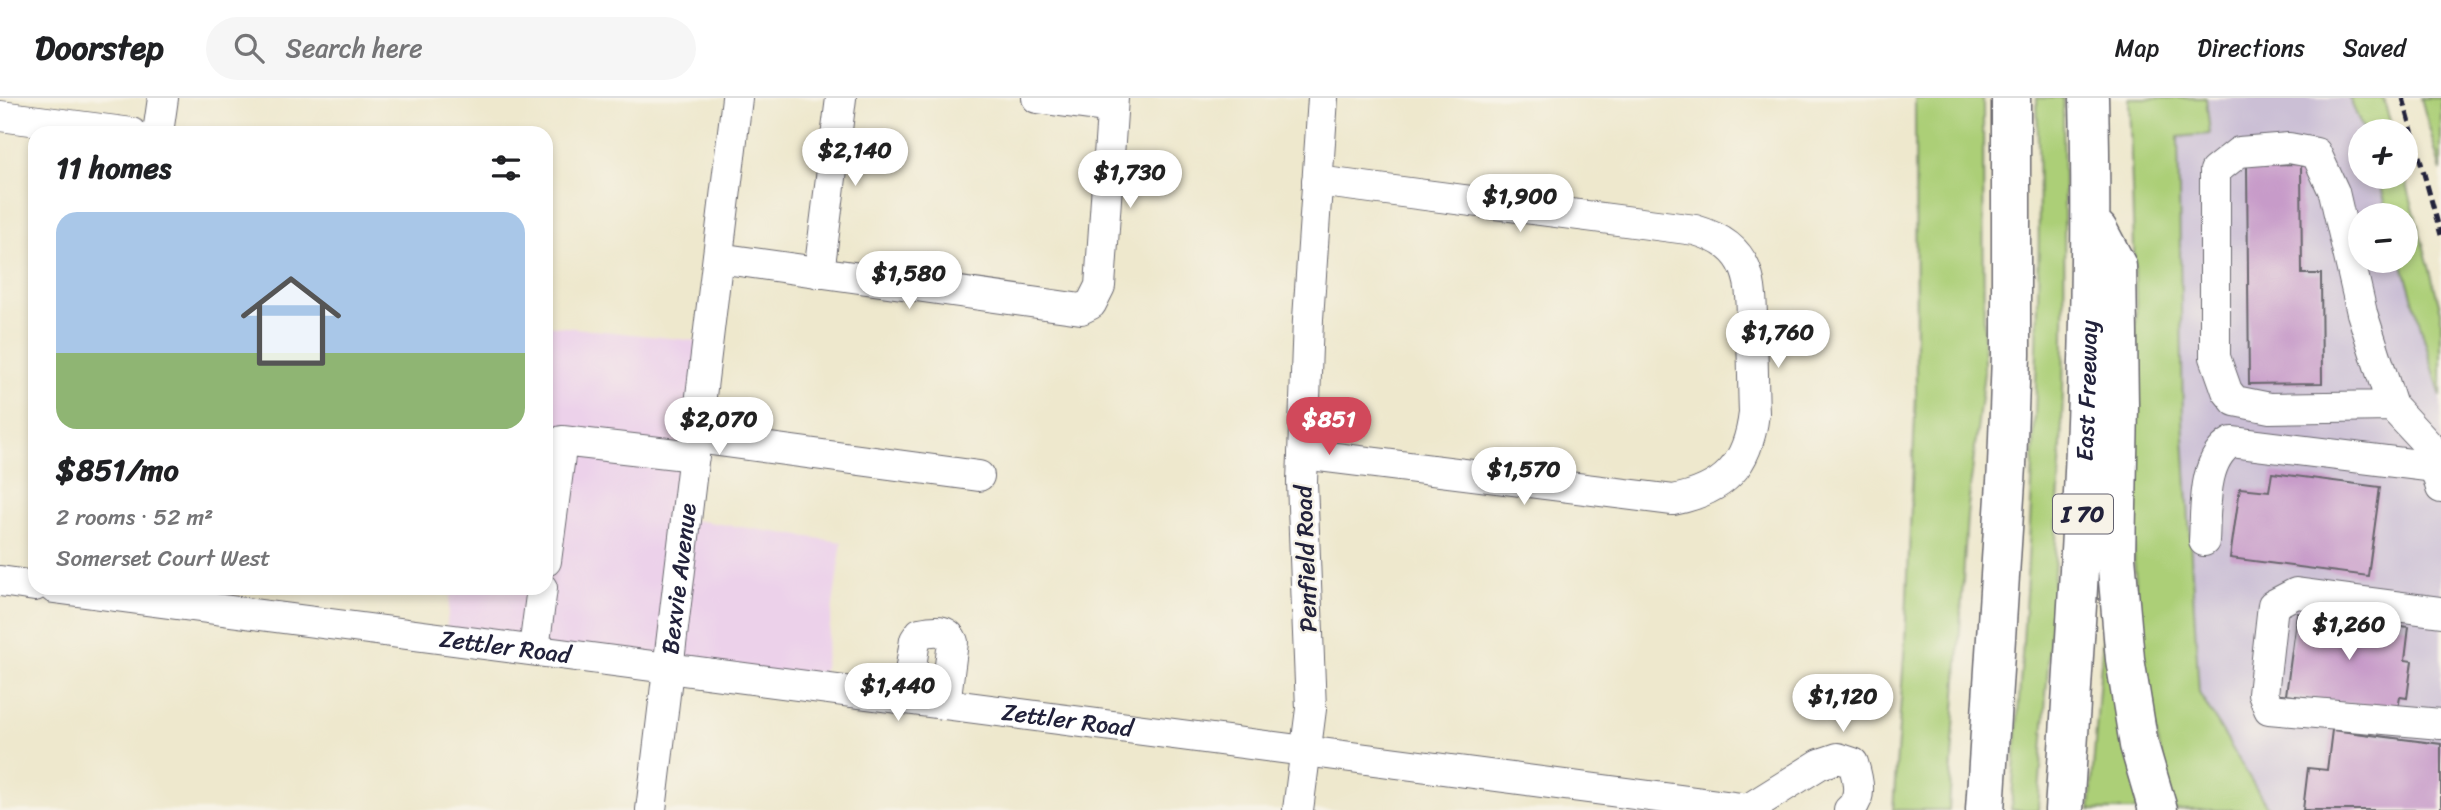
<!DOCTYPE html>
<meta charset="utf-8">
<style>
:root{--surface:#fff;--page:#f6f6f6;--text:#202124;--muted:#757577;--line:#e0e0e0;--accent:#d1495b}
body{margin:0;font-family:Sriracha,sans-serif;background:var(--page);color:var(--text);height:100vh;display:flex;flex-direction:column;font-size:26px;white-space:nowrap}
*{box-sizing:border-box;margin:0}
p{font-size:23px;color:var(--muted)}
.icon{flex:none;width:38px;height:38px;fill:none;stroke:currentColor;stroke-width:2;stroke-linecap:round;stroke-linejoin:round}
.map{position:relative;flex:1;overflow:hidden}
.panel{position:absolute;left:28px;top:28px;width:525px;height:469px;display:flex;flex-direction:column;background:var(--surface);border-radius:21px;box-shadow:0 4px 10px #0003}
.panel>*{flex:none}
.fabs{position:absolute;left:2348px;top:21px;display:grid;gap:14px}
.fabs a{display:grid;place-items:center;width:70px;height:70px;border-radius:50%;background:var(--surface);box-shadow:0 4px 10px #0003;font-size:35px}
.price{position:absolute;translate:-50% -60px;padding:0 16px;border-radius:24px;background:#fff;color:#222;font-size:23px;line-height:46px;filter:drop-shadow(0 2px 4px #0008)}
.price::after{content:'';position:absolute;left:50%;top:42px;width:21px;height:16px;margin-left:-10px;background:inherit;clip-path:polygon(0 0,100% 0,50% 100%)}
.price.current{background:var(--accent);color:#fff}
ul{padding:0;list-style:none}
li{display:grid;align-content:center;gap:14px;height:371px;padding:0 28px}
li span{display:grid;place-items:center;height:217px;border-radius:21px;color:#555}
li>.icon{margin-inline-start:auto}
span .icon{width:126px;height:126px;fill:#fffc;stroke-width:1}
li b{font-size:30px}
h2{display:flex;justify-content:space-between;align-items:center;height:84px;padding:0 28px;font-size:30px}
header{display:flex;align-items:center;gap:42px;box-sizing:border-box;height:98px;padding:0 35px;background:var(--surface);border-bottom:2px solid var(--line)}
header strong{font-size:33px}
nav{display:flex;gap:38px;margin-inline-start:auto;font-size:24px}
.search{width:490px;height:63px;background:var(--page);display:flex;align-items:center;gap:18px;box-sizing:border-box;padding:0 24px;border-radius:38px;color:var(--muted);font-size:26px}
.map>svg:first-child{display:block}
.built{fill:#ecd1ea}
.industrial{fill:#cbbfd5}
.green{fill:#accf77;stroke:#677859;stroke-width:2}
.building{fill:#c79bc9}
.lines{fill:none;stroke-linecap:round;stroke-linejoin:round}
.minor-casing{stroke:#69676e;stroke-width:32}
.highway-casing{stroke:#69676e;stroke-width:41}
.minor{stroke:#fff;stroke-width:30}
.highway{stroke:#fff;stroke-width:38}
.rail{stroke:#22223b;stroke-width:5;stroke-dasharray:10 5;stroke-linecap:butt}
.labels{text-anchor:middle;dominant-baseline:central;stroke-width:5;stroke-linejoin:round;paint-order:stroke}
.shield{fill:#f7f3e8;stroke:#62616f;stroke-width:2}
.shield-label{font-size:23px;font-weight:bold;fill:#22223b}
.street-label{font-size:24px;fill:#22223b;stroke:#f7f3e8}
</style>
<header>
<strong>Doorstep</strong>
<div class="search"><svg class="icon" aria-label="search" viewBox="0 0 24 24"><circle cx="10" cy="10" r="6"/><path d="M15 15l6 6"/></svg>Search here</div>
<nav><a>Map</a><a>Directions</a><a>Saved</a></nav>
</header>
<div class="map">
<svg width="2441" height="712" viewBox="0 0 2441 712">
<rect width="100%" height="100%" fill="#f7f3e8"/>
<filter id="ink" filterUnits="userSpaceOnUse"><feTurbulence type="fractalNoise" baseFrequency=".0143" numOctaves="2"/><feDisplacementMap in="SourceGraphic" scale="14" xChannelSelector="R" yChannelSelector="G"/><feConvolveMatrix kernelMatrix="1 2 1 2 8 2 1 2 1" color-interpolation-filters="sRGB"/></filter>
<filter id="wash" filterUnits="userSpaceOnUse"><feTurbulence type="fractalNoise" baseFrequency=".00686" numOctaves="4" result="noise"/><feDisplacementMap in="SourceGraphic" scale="28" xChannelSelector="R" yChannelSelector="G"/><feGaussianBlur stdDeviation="1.57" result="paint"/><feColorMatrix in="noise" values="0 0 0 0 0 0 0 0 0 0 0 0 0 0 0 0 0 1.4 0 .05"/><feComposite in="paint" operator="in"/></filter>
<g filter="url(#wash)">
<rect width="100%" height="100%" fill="#eee8cd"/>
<path class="built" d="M546,227L708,244L687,421L842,444L821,591L445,541L451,490H546Z"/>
<path class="industrial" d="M2206,0H2349L2364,33H2361V79H2378L2389,117H2361V163H2402L2441,299V712H2269L2199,595L2183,321L2178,38L2209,36Z"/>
<g class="green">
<path d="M1915,0H1983L1984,274L1967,417L1949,712H1893L1905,544L1916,296Z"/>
<path d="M2037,0H2063C2064,108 2066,216 2062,324C2057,454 2047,583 2038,712H2011C2029,475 2044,238 2037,0Z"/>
<path d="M2129,0H2206L2210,36L2178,39L2183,321L2199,595L2269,712H2175L2146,595L2134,464L2136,211Z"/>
<path d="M2349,0H2383L2393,33H2364Z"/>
<path d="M2421,0H2441V73Z"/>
<path d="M2378,79H2405L2441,213V299L2402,163H2406V117H2389Z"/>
<path d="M2103,537H2109L2142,712H2090Z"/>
</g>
<g id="blocks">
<g class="building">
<path d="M2301,66L2302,176H2321L2322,285L2249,286L2247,67Z"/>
<path d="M2272,375L2380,389L2368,478L2230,460L2240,390L2269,393Z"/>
<path d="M2297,515L2409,529L2405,562L2412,563L2407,600L2400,599L2398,611L2286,597Z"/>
<path d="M2332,632L2441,646V712H2303L2308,670L2327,672Z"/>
</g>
</g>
</g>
<g filter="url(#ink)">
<use href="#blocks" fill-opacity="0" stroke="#69676e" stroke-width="2"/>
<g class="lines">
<defs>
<g id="minor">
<path d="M1037,0L1112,10"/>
<path d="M0,18L132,35"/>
<path d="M158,35L163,0"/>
<path d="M718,160L1081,211L1091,206L1100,188L1113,0"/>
<path d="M819,175L841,0"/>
<path d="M2392,308L2362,215L2334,94L2316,55L2289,50L2239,54L2215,73V259L2227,293L2235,303L2270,310L2392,308L2429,348L2441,390"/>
<path d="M696,340L979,378"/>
<path d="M1303,356L1673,402C1724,392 1748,368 1754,315C1753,290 1753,264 1752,239C1752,186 1754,149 1695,132L1317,83"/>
<path d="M2204,443C2206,412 2202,361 2232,344L2435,369"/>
<path d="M546,463L562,343L694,358"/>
<path d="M0,483L35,488"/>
<path id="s1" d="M54,490L1757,712"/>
<path d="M2441,514L2296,495L2273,507L2263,596L2269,611L2441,626"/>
<path d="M534,551L542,490"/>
<path d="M906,601L915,542L920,535C934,532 947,530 953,544L945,606"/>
<path d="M1748,711L1820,666L1838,660L1853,665C1858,681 1863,700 1849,712"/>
<path id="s2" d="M651,712L737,0"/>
<path d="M1298,712L1311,611L1302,384L1308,221L1323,0"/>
</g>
<g id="highway">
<path d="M2098,132L2117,168L2119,308L2116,459L2125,561L2139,647L2158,712"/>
<path d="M1985,712L2007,368L2011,257V0"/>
<path id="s3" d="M2064,712C2080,475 2095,238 2089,0"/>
</g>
</defs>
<use href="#minor" class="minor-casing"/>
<use href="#highway" class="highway-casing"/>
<use href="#minor" class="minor"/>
<use href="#highway" class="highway"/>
<path class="rail" d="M2403,0L2441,137"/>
</g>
</g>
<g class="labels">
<rect class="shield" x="2053" y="396.5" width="60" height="39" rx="5"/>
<g class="shield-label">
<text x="2083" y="416">I 70</text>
</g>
<g class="street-label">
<text stroke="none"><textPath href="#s3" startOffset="420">East Freeway</textPath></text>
<text transform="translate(1306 461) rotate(-92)">Penfield Road</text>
<text stroke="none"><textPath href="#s2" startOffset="233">Bexvie Avenue</textPath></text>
<text stroke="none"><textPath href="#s1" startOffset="455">Zettler Road</textPath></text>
<text stroke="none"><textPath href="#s1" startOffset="1022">Zettler Road</textPath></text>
</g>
</g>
</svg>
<div class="fabs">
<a>+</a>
<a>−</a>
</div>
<b class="price" style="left:855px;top:90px">$2,140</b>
<b class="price" style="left:1130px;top:112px">$1,730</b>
<b class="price" style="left:1520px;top:136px">$1,900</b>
<b class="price" style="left:909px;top:213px">$1,580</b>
<b class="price" style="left:1778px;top:272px">$1,760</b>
<b class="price" style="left:719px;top:359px">$2,070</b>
<b class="price current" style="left:1329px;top:359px">$851</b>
<b class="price" style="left:1524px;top:409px">$1,570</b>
<b class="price" style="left:2349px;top:564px">$1,260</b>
<b class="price" style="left:898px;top:625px">$1,440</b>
<b class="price" style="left:1843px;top:636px">$1,120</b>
<section class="panel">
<h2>11 homes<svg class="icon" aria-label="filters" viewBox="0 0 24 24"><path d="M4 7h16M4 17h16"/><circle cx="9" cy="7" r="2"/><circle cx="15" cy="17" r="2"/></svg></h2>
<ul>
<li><span style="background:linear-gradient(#a9c7e8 65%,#8fb573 0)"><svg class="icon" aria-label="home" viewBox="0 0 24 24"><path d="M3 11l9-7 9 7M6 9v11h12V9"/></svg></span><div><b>$851/mo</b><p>2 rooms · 52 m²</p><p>Somerset Court West</p></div></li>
</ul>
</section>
</div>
